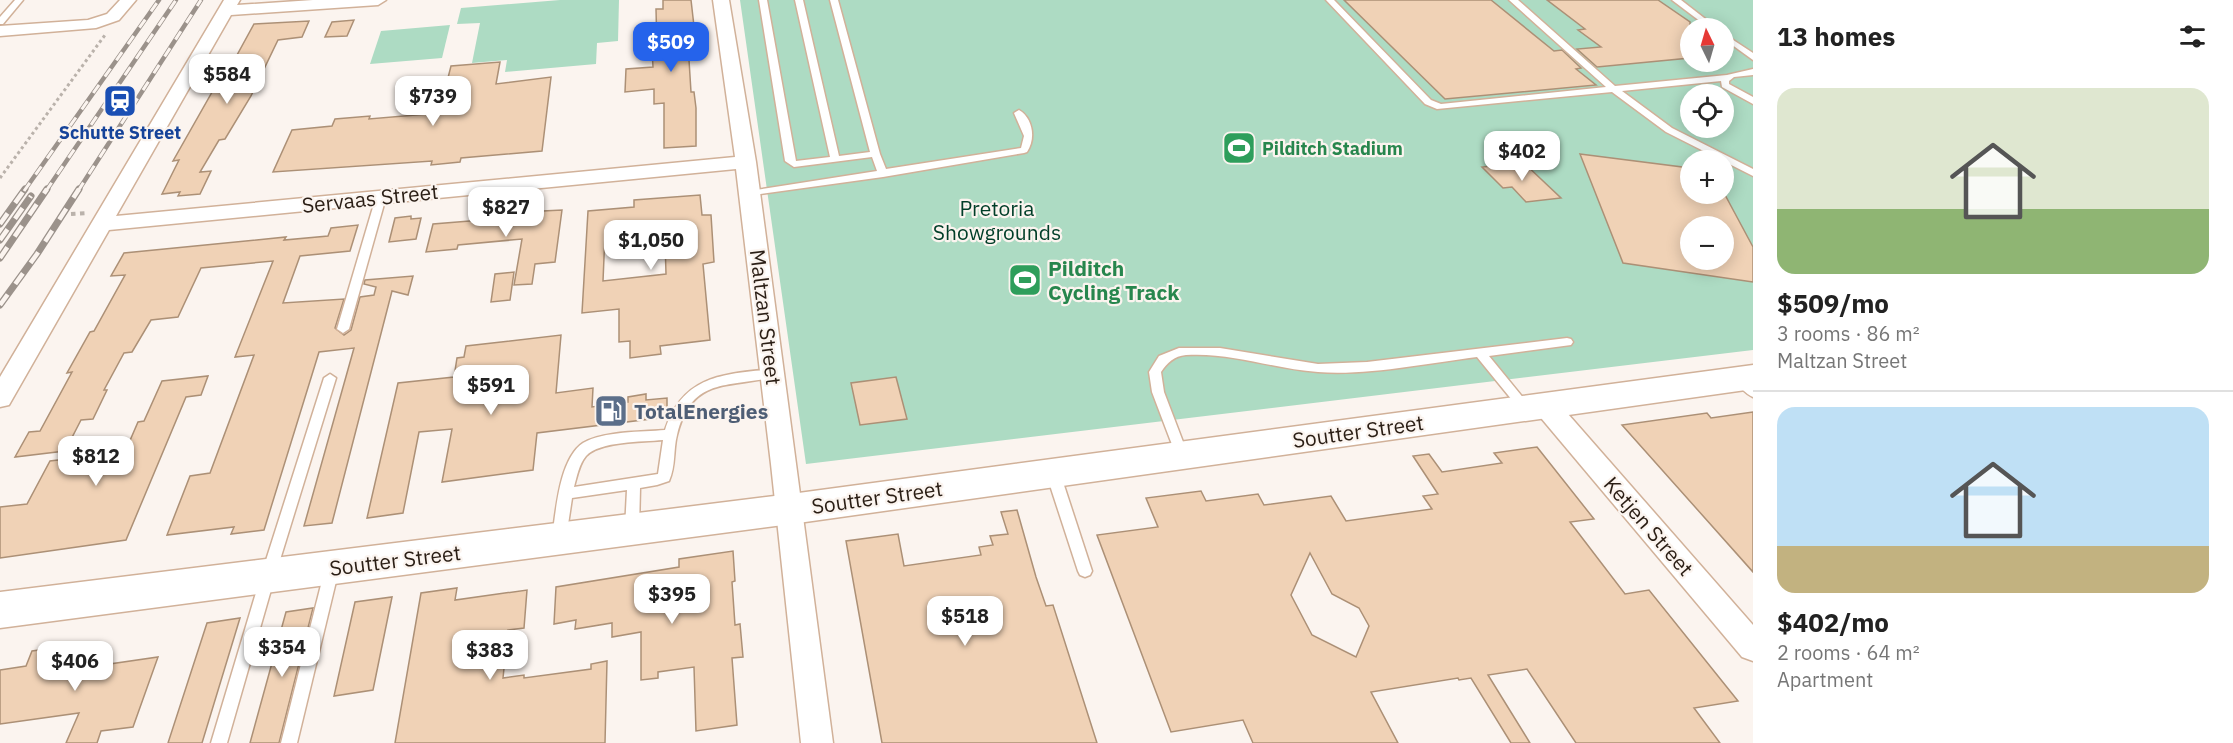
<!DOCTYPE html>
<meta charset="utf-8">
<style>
:root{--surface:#fff;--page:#f6f6f6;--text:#222;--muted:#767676;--line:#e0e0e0;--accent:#2563eb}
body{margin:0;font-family:"IBM Plex Sans",sans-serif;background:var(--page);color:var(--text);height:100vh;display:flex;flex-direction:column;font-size:22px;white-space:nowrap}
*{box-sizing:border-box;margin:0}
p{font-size:20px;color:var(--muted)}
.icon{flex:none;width:33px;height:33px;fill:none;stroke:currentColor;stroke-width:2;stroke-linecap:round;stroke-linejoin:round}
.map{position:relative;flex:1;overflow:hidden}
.panel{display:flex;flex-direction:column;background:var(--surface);width:480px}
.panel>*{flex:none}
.needle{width:39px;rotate:355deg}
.controls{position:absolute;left:1680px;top:18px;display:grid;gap:12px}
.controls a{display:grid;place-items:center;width:54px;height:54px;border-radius:50%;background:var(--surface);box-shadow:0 3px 15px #0003;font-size:30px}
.price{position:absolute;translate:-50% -51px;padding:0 14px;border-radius:12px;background:#fff;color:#222;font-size:20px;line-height:39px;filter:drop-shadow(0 2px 3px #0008)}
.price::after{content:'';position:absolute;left:50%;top:36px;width:18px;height:14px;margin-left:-9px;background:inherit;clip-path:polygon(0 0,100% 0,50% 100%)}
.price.on{background:var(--accent);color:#fff}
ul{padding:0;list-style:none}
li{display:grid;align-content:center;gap:12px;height:318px;padding:0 24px}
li+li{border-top:2px solid var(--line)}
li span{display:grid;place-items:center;height:186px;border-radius:18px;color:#555}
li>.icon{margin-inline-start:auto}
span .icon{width:108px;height:108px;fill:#fffc;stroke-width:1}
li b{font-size:26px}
h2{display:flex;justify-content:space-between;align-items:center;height:72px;padding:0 24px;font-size:26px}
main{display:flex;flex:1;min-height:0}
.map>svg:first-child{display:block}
.green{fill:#addbc3;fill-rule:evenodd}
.building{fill:#f0d2b6;stroke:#ac9076;stroke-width:1.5;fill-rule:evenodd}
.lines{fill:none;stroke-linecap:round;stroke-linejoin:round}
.service-casing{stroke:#d1b199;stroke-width:3}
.minor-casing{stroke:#d1b199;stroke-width:3}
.primary-casing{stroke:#d1b199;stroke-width:3}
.path-far1{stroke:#bab2ab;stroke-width:3;stroke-dasharray:3 3;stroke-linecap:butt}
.path{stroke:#bab2ab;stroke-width:4;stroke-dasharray:4.5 4.5;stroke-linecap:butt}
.service{fill:#fff;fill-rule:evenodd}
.minor{fill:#fff;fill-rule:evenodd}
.primary{fill:#fff;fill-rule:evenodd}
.rail-far1-casing{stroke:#9b928b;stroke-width:4.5}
.rail-casing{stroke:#9b928b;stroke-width:7}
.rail-far1{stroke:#fbf4ef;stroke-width:3;stroke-dasharray:10;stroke-linecap:butt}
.rail{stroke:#fbf4ef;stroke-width:4.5;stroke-dasharray:13;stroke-linecap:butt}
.labels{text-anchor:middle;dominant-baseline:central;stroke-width:4.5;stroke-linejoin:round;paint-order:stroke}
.far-transit-label{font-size:18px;font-weight:bold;fill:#164399;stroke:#fbf4ef}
.far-leisure-label{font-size:18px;font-weight:bold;fill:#27864d;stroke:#fbf4ef;text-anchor:start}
.street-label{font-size:21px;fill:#2a1e15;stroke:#fbf4ef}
.park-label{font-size:21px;fill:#003e28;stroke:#fbf4ef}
.leisure-label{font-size:21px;font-weight:bold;fill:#27864d;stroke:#fbf4ef;text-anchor:start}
.service-label{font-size:21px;font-weight:bold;fill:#4e5e75;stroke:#fbf4ef;text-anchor:start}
</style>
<main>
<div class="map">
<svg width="1753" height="743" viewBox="0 0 1753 743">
<rect width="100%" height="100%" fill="#fbf4ef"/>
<g class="green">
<path d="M560,0H619L618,41L597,43L596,64L505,72L507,60L472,63L480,23L457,24L461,8Z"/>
<path d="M740,0H1753V350L806,464ZM1690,28H1724V62H1690ZM1690,94H1724V128H1690ZM1690,160H1724V194H1690ZM1690,226H1724V260H1690Z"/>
<path d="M450,25L442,58L370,64L381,31Z"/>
</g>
<g class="building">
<path d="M663,0H691L695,35H690L692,60H689L691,92H694L696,108V146L664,148V103L654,104V89L625,92L626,69L653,67L652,49H657L656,9H663Z"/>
<path d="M1344,0H1491L1554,51L1562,50L1581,68L1576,69L1596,85L1445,99Z"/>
<path d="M1547,0H1658L1690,22V58L1597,67L1577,49L1601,47L1578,30L1585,29Z"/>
<path d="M354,20L347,36L325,37L332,22Z"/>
<path d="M309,21L302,37L278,40L251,96L225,139L219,140L200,172L211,171L200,194L178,196L180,192L162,194L179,160L173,161L215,87L220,86L254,24Z"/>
<path d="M500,62L496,84L551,77L542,151L461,158L460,162L431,165L432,161L273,172L292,130L332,126L335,119L370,116L369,119L439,113L451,66Z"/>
<path d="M1580,154L1690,168V194L1724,193L1753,247V282L1623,263ZM1690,226H1724V260H1690Z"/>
<path d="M1524,163L1561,198L1526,202L1512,187L1503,188L1482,167Z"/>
<path d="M700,195L702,215H711L714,262L703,264L710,340L660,346L661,354L630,358V341L619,342V309L582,313L588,211L634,207V200ZM657,229V242L665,241L666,274L603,281L605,234Z"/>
<path d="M562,210L555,262L535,264L532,284L514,285L522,239L458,245L457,249L426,252L433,224L532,216L543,214V211Z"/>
<path d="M411,216V219L421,218L416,239L389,242L395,218Z"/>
<path d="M358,225L350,251L300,256L283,303L344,299L335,328L344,335L351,330L360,297L374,295L376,287L364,284L365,280L413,276L408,295L392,291L332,523L304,526L354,348L319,352L264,530L231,534L234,527L167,535L190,476L210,473L254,355L235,357L273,261L201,268L178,317L151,320L132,352L124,353L104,390H107L93,419L81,420L65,451L15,457L29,432L40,431L72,372L67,373L90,332L94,331L125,275L111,276L124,253L286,237L284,240L328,236L331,228Z"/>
<path d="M514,272L510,300L491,302L495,274Z"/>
<path d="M561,335L556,393L593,388L592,407L628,402V397L646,394V400L667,398V417L537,433L533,470L442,482L452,429L419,432L403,513L367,518L398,383L454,377L457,358L464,357L466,346Z"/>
<path d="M208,376L201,395L186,397L126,540L0,558V507L27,504L50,461L125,452L138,422L144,421L162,381Z"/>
<path d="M896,377L907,419L860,425L851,383Z"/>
<path d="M1753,412V572L1622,425L1707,413L1711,418Z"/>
<path d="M1537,447L1594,519L1570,522L1625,594L1649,590L1738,701L1694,708L1720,743H1576L1527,669L1488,675L1530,743H1511L1471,678L1459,680L1458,678L1371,692L1398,743H1253L1243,720L1171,732L1097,535L1158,527L1146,498L1201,491L1206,501L1258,494L1264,505L1331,496L1346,521L1432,509L1423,496L1438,494L1413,456L1429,454L1442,472L1502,463L1494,453ZM1310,553L1332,594L1359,608L1369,626L1356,657L1312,635L1291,595Z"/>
<path d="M1017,510L1036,577L1046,606L1053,605L1097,743H882L846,541L898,534L904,566L981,555L979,547L993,545L990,536L1008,534L1001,512Z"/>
<path d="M733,551L735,581L732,582L735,625L740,624L743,657L732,658L737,725L696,731L694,667L658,672V678L641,680V632L612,637V623L575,629L576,620L554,624L556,587L679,567V559Z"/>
<path d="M457,588L455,600L527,590L524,628L508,630L503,678L524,675V678L591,669V664L607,661L605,743H395L421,593Z"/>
<path d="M392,597L373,690L334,696L355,602Z"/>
<path d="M313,608L279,743H250L286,612Z"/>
<path d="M240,618L202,743H168L207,623Z"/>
<path d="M85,644L75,669L158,657L133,727L101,731L97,743H66L79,713L0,724V670L26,666L32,651Z"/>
</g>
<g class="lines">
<defs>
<g id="service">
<path d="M15,0H23L3,24H0V17Z"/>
<path d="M759,0H767L796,161L830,157L795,0H803L839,156L870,152L830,0H838L880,154L886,169L1021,148L1024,136L1014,113L1019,110C1033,118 1036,139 1027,152L1024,153L883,177L746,196V192L750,191L877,171L872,157L794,167L785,161Z"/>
<path d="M1326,0H1334L1431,100L1441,104L1606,87L1509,0H1518L1615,86L1727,75L1753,69V75L1734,77L1729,81V84L1753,97V104L1722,87L1721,81L1622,91L1672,128L1753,169V176L1666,132L1612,92L1437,109L1425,104Z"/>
<path d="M1672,0H1681L1717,28H1709Z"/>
<path d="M1724,34L1753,53V60L1724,39Z"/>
<path d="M381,194L386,197L349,329L343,333L337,329L376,197Z"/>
<path d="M1567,338L1571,339L1573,342L1571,345L1489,356L1529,405L1531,408L1529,411H1521L1477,357C1429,363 1366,376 1318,372C1274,369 1231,352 1186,355C1174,356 1167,363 1161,372L1164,392L1188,455L1187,459H1177L1176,455L1152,392L1149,372L1159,356L1179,348H1220L1318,364L1367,362Z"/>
<path d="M773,369L777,370L779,373L777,376C732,389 692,374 677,435C673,450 676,466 669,481L657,485L640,488L639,529L637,533L632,535L627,533L625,529L627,490L572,498L566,538L564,542L559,544L554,542L552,538C556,512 559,459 583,443C603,431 642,432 665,430C683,375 723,374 773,369ZM663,440L658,474L574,487C577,476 579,464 586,456C600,441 642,442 663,440Z"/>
<path d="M330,374L336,378L275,576L227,743H211L261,576L324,378Z"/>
<path d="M1740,375L1744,376L1753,384V397C1746,394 1738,386 1734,379Z"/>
<path d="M1053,468L1058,469L1060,473L1092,571L1090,575L1085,577L1080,575L1078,571L1046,473L1048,469Z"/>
<path d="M332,563L337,565L339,569L297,743H281L325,569L327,565Z"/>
</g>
<g id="minor">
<path d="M120,0H136L119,20L96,28L0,36V26L88,20L107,14Z"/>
<path d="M224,0H240L237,5L313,0H386L378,5L231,15L116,216L735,157L713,0H729L756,162L833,743H801L771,464L736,169L109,230L9,405L0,407V377Z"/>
<path d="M1545,396L1554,398L1753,625V661L1742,657L1536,412L1533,405L1536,398Z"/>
</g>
<path id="primary" d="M1753,365V389L791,524L0,628V592L791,494Z"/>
</defs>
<use href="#service" class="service-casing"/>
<use href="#minor" class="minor-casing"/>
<use href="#primary" class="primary-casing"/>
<path class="path-far1" d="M0,178L105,35"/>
<path class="path" d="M71,214L88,213"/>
<use href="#service" class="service"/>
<use href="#minor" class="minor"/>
<use href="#primary" class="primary"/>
<defs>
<g id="rail-far1">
<path d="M24,191L159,0"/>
<path d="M46,191L176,0"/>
<path d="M78,191L201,0"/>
</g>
<g id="rail">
<path d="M0,224L25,189"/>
<path d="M0,240L31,196"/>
<path d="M0,258L47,189"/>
<path d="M0,305L37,254L79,189"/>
</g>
</defs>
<use href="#rail-far1" class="rail-far1-casing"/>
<use href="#rail" class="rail-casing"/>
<use href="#rail-far1" class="rail-far1"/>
<use href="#rail" class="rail"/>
</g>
<defs>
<symbol id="station-square" viewBox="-11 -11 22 22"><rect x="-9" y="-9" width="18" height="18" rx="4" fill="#1a4fb4" stroke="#fbf4ef"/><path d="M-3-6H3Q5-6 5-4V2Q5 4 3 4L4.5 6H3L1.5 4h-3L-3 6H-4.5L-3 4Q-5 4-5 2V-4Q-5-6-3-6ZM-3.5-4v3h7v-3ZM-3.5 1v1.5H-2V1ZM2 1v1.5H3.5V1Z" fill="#fff"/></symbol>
<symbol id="stadium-square" viewBox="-11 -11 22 22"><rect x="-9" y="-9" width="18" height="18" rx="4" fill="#2e9e5b" stroke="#fbf4ef"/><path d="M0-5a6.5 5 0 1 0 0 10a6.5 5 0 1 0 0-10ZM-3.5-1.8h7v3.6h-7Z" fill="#fff"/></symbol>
<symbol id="fuel-square" viewBox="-11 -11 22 22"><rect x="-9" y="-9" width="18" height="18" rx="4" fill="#5c6f8a" stroke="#fbf4ef"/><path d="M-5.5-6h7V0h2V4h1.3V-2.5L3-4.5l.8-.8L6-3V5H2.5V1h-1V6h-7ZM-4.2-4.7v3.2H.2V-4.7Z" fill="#fff"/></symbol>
</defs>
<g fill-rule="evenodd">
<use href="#station-square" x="101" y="82" width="38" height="38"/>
<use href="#stadium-square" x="1220" y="129" width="38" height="38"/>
<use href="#stadium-square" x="1006" y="261" width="38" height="38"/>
<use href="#fuel-square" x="592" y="392" width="38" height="38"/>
</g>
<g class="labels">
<g class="far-transit-label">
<text x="120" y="132">Schutte Street</text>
</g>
<g class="far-leisure-label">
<text x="1262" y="148">Pilditch Stadium</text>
</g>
<g class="street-label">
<text transform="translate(370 198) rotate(-6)">Servaas Street</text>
<text transform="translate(766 317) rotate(83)">Maltzan Street</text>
<text transform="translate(1358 431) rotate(-8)">Soutter Street</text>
<text transform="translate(877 497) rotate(-8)">Soutter Street</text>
<text transform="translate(1649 526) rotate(49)">Ketjen Street</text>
<text transform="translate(395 560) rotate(-7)">Soutter Street</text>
</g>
<g class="park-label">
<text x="997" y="208">Pretoria<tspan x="997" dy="24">Showgrounds</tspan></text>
</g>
<g class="leisure-label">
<text x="1048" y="268">Pilditch<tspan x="1048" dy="24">Cycling Track</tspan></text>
</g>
<g class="service-label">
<text x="634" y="411">TotalEnergies</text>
</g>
</g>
</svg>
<div class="controls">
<a><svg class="needle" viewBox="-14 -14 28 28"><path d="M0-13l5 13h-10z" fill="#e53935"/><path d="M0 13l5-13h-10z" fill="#767676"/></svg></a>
<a><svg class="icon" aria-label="locate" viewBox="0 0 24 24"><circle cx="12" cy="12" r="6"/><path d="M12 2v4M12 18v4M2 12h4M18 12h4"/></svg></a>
<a>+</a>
<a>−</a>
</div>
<b class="price on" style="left:671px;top:73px">$509</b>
<b class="price" style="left:227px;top:105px">$584</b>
<b class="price" style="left:433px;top:127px">$739</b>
<b class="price" style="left:1522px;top:182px">$402</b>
<b class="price" style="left:506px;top:238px">$827</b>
<b class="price" style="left:651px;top:271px">$1,050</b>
<b class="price" style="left:491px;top:416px">$591</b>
<b class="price" style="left:96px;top:487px">$812</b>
<b class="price" style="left:672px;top:625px">$395</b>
<b class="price" style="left:965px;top:647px">$518</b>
<b class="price" style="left:282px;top:678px">$354</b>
<b class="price" style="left:490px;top:681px">$383</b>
<b class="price" style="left:75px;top:692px">$406</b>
</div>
<section class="panel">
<h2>13 homes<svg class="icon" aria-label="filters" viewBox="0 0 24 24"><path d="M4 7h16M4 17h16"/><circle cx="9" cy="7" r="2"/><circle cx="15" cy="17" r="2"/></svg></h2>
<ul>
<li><span style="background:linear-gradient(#dfe7d0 65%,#8fb573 0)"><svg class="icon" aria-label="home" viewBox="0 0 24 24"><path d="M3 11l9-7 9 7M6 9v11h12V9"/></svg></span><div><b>$509/mo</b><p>3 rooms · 86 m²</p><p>Maltzan Street</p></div></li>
<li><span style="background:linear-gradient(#bfe0f5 75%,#c2b280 0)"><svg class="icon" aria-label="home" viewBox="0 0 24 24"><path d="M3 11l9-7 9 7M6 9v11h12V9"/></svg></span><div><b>$402/mo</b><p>2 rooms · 64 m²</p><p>Apartment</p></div></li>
</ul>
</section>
</main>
